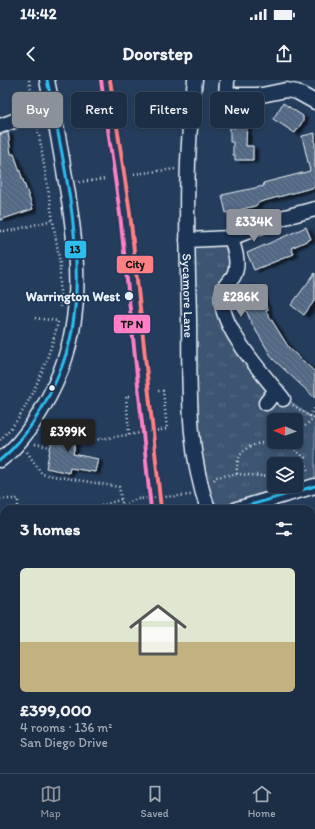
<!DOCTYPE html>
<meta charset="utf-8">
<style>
:root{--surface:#1c2e46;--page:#293a51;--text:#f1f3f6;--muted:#a0a8b3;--line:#3a4a5f;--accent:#8c9099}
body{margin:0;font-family:Itim,sans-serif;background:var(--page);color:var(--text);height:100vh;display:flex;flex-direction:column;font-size:15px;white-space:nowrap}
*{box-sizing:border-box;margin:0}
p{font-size:13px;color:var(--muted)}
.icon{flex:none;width:22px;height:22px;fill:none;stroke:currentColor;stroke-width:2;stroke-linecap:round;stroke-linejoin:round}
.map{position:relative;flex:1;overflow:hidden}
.sheet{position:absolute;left:0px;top:425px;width:315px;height:268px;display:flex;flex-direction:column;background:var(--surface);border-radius:12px 12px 0 0;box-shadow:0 2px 6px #0003,0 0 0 1px var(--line)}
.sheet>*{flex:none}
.top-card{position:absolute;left:12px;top:12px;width:291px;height:36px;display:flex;gap:8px}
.needle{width:26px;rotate:272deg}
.controls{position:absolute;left:267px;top:333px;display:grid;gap:8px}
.controls a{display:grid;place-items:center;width:36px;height:36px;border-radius:6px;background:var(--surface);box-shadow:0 2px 6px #0003,0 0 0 1px var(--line);font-size:20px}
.price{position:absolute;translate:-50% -34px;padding:0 9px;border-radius:4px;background:var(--accent);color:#fff;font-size:13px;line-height:26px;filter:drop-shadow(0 1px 2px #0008)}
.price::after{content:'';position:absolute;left:50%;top:24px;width:12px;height:9px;margin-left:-6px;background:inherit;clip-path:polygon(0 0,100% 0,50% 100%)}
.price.on{background:#222;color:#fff}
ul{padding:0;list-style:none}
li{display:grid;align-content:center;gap:8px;height:212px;padding:0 20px}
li+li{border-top:1px solid var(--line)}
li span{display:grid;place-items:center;height:124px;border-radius:6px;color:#555}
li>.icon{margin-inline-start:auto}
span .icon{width:72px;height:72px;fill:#fffc;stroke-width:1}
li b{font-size:17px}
h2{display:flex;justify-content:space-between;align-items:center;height:48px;padding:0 20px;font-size:17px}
.tag{padding:0 14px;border-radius:6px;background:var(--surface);box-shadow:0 2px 6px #0003,0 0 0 1px var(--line);font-size:14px;line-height:36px}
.tag.on{background:var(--accent);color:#fff}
.status{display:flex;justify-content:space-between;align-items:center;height:28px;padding:0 20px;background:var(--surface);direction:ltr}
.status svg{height:11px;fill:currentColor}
header{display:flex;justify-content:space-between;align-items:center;height:52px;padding:0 20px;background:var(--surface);font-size:18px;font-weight:700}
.tabs{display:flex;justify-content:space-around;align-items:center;height:56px;border-top:1px solid var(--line);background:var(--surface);font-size:11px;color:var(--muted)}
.tabs a{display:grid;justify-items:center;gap:2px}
.tabs .on{color:var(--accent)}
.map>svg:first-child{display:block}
.grass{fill:url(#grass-tufts);stroke:#93a2b5;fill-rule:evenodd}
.forest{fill:url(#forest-crowns);stroke:#93a2b5}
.building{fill:url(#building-back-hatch);stroke:#e8f1f8;filter:url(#shadow)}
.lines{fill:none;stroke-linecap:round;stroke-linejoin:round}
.minor-casing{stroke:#e8f1f8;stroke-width:17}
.path{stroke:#e8f1f8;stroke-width:2.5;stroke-dasharray:1 3;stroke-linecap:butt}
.minor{stroke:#1d3557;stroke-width:14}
.bus-1-casing{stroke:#1d3557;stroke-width:6}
.bus-1{stroke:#2dbef1;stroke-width:3}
.rail-1-casing{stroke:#1d3557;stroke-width:7}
.rail-2-casing{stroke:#1d3557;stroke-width:7}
.rail-1{stroke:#ff80c5;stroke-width:4}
.rail-2{stroke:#ff8084;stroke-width:4}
.stop-dot{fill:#e8f1f8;stroke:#1d3557;stroke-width:1.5}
.labels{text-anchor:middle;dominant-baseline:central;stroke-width:3;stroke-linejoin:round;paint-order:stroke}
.street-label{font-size:13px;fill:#e8f1f8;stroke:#1d3557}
.stop-label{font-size:13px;font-weight:bold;fill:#e8f1f8;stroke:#1d3557;text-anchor:end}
.line-badge{stroke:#1d3557;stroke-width:1.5}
.pale-badge-label{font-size:11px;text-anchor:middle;font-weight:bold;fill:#111}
</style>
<div class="status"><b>14:42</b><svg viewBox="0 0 49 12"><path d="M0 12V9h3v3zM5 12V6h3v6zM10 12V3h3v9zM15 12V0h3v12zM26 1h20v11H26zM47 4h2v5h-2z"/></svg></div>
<header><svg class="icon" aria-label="back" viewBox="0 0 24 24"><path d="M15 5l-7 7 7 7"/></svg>Doorstep<svg class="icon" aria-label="share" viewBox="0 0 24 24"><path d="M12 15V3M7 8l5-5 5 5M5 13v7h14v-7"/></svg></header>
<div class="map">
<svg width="315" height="693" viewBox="0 0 315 693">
<defs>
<pattern id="grass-tufts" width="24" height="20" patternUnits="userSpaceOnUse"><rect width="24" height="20" fill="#3e5472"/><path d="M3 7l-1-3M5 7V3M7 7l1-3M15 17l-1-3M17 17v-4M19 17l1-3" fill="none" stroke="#5a6d87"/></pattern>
<pattern id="forest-crowns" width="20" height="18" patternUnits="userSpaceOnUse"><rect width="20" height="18" fill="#3e5472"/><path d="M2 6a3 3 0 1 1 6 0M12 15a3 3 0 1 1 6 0" fill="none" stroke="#5a6d87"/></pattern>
<pattern id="building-back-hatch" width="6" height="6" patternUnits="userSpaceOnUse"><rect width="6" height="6" fill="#536782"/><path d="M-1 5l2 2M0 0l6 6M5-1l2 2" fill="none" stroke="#6c7d94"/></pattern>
<filter id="shadow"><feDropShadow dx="4.5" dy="2.5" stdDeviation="1" flood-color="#0009"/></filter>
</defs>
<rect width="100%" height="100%" fill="#253d5d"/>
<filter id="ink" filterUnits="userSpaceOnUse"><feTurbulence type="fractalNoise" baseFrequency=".025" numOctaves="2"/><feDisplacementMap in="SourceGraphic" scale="8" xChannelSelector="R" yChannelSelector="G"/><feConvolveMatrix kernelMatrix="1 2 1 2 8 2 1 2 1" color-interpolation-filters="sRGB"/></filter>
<g filter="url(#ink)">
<g class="grass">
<path d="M221,159L235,170L223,226L276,310L309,336L315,338V402L220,426L207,417L198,398L187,160ZM274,340H296V362H274ZM274,384H296V406H274Z"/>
<path d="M61,689H150V693H71Z"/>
</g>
<rect class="forest" x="147" y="689" width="25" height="4"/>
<g class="building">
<path d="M283,23L303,36V41L295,53L273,39Z"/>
<path d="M237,28H254V43H247L246,66H253V80H235V75H233V62H230V47L235,48Z"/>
<path d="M8,52L11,74H14L33,129L0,140V54Z"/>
<path d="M315,53V107L260,122L255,126L226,133L222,115L264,106L263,103L310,91L302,56Z"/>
<path d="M306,147L311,159L291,168L294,174L254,190L247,173Z"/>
<path d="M315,193V220L304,235L291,225Z"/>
<path d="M257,208L268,230L266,231L289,268L315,292V318L273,279L252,244L240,216Z"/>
<path d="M55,346L78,350L73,374L98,379L95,392L70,388L69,393L46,388Z"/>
</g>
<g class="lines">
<defs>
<g id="minor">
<path id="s1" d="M195,0C184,79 187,157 189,237C190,301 186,368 208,429"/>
<path d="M226,15H262L286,10L297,12L315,22"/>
<path d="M225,29L227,2"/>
<path d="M0,46L22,38L54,33"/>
<path d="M231,158C235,171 240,185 233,197C228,203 223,207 222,215C218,246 265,296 283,319"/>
<path d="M187,160L231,158L285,137L315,129"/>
<path d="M266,323L276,310"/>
<path d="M0,380C18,367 31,348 42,329C85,258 80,192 68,114C62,76 55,38 47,0"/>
<path d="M237,429L315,406"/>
<path d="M311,558L315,561"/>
<path d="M0,565H4"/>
<path d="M311,663L315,664"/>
<path d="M0,680H4"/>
<path d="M61,689L71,693"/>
<path d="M274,689L275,693"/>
</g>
</defs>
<use href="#minor" class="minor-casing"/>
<g class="path">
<path d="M29,0L33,23"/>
<path d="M38,48L60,184V227"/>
<path d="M134,94L175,89"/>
<path d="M79,102L106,99"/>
<path d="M0,151H10L53,140"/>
<path d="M35,238L58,241"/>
<path d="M293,325L309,336L315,337"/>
<path d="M309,336L315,328"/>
<path d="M129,354L126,316H130"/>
<path d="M296,354L315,337"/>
<path d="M0,360C6,353 13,346 18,339C36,310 50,275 58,242"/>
<path d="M286,362L305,378L308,392"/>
<path d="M74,363L167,349L163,311H158"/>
<path d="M35,364L51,367"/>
<path d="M27,372L42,394L119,407L123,429"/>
<path d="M237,394C235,362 260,362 286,362"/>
<path d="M214,400L216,397L237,394L274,397"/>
<path d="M0,419H18V429"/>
<path d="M123,425L137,419L191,415"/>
<path d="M101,426L122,419"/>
<path d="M146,689L147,693"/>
<path d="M298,689L300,693"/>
</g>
<use href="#minor" class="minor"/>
<defs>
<g id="bus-1">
<path d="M0,380C20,364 34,343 46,321C58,298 68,275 72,250C86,172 63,77 47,0"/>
<path d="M237,429L315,406"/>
</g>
</defs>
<use href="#bus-1" class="bus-1-casing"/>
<use href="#bus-1" class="bus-1"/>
<defs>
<path id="rail-1" d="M101,0L120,134L151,429"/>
<path id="rail-2" d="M110,0L130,133L161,429"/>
</defs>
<use href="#rail-1" class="rail-1-casing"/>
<use href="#rail-2" class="rail-2-casing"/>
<use href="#rail-1" class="rail-1"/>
<use href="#rail-2" class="rail-2"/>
</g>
</g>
<g class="stop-dot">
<circle cx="129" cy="216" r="5"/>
<circle cx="52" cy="308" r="3.5"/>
</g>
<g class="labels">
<g class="street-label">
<text stroke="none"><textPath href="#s1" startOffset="216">Sycamore Lane</textPath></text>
</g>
<g class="stop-label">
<text x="120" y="216">Warrington West</text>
</g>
</g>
<g class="line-badge">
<rect x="64" y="160" width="23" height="19" rx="4" fill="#2dbef1"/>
<rect x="116" y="175" width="38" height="19" rx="4" fill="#ff8084"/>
<rect x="113" y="234" width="38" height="20" rx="4" fill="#ff80c5"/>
</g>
<g class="pale-badge-label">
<text x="75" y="173">13</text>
<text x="135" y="188">City</text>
<text x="132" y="248">TP N</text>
</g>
</svg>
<div class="controls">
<a><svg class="needle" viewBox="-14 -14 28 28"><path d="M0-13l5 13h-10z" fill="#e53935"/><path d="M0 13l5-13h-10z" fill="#a0a8b3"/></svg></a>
<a><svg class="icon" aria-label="layers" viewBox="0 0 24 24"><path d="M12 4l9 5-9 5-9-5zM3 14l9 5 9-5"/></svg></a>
</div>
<b class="price" style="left:254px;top:163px">£334K</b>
<b class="price" style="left:241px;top:238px">£286K</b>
<b class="price on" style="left:68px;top:373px">£399K</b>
<div class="top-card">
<a class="tag on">Buy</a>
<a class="tag">Rent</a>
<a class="tag">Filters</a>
<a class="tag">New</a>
</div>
<section class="sheet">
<h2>3 homes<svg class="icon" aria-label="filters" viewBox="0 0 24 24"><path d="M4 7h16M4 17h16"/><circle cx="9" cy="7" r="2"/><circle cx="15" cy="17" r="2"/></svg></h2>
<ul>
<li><span style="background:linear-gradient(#dfe7d0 60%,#c2b280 0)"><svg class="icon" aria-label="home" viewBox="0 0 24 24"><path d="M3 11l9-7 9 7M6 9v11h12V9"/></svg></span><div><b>£399,000</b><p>4 rooms · 136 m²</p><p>San Diego Drive</p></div></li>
</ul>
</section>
</div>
<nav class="tabs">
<a class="on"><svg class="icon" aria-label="map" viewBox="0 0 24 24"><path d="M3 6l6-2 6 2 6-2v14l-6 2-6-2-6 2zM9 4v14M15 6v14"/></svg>Map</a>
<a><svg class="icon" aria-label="saved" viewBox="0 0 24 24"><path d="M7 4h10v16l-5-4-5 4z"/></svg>Saved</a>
<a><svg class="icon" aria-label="home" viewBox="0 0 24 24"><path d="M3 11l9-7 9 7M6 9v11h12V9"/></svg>Home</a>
</nav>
